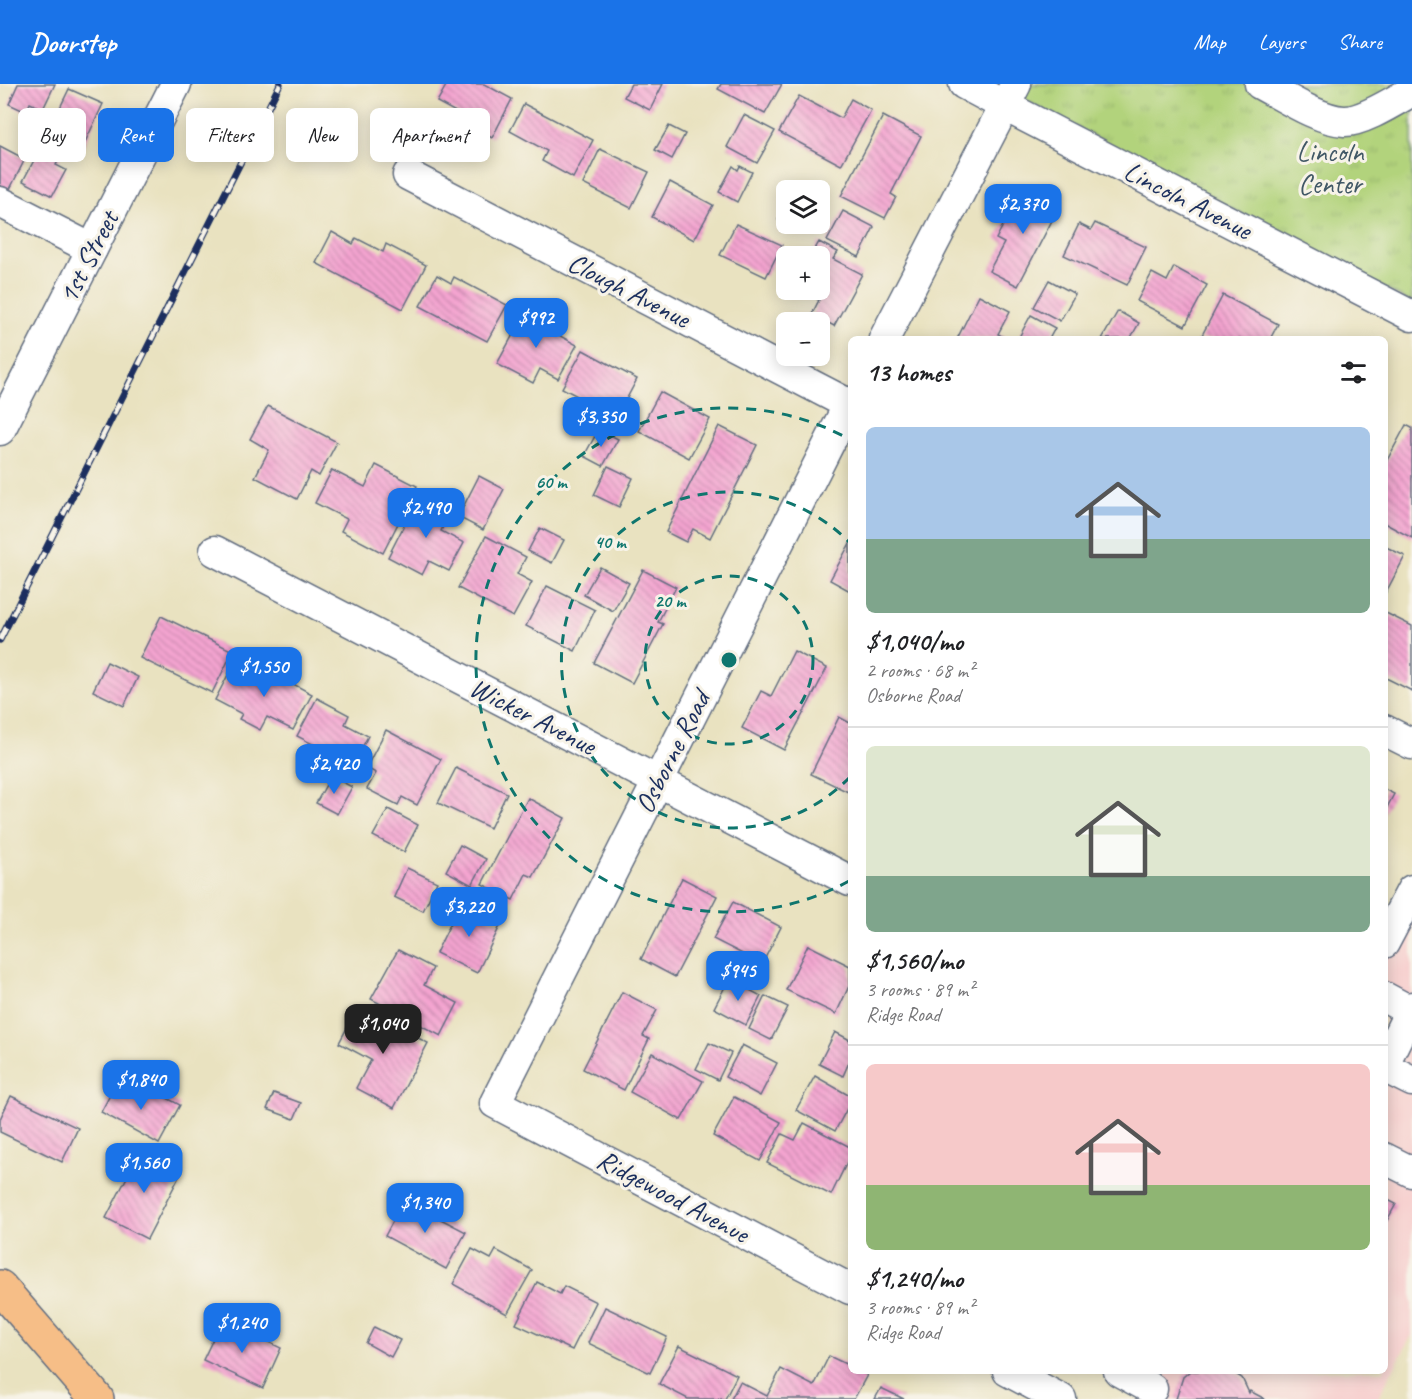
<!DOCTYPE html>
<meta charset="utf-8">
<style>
:root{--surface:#fff;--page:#f6f6f6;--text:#202124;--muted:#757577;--line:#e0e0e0;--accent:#1a73e8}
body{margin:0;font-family:Caveat,sans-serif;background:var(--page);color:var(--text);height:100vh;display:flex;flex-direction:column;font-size:22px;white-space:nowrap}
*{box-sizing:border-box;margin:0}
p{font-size:20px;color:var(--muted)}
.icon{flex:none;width:33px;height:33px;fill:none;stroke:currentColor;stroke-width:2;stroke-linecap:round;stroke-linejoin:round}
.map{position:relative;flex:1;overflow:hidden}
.sheet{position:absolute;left:848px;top:252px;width:540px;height:1038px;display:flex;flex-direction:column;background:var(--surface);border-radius:9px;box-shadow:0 3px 15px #0003}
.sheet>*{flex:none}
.hud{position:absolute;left:18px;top:24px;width:570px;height:54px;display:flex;gap:12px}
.controls{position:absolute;left:776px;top:96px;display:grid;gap:12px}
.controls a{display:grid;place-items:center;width:54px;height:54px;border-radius:9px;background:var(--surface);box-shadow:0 3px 15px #0003;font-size:30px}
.price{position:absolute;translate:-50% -51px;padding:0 14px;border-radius:12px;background:var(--accent);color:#fff;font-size:20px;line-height:39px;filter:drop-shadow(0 2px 3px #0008)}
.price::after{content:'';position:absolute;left:50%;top:36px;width:18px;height:14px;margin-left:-9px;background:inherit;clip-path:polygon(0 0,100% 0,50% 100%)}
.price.active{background:#222;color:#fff}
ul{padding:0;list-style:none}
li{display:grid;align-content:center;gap:12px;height:318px;padding:0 18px}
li+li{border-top:2px solid var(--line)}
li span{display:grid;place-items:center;height:186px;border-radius:9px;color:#555}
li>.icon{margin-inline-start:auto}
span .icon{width:108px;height:108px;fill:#fffc;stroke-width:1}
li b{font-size:26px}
h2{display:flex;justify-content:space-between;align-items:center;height:72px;padding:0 18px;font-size:26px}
.pill{padding:0 21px;border-radius:9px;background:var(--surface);box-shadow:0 3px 15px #0003;font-size:21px;line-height:54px}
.pill.active{background:var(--accent);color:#fff}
header{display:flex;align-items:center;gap:36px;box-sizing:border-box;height:84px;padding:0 30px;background:var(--accent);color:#fff}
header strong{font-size:28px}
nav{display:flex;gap:33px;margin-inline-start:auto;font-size:21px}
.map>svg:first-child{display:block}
.built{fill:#f7d0cf}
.park{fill:url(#park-tufts);stroke:#66816d;stroke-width:1.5}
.building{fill:url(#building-back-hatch)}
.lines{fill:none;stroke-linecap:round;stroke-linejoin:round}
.minor-casing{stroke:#636e80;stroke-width:33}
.major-casing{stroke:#636e80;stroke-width:36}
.minor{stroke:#fff;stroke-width:30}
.major{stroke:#f6be87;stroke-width:33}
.rail-casing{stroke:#1b2f5e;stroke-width:7}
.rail{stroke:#f7f3e8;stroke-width:4.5;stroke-dasharray:14;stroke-linecap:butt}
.ring{fill:none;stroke:#0f766e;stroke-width:3;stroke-dasharray:10 8}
.labels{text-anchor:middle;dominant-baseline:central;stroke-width:6;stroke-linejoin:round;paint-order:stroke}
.park-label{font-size:28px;fill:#415866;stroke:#f7f3e8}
.street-label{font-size:28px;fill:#1b2f5e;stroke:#f7f3e8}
.centre{fill:#0f766e;stroke:#f7f3e8;stroke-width:3}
.ring-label{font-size:18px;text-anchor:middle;font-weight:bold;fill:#0f766e;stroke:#f7f3e8;stroke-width:6;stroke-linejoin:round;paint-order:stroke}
</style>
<header>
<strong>Doorstep</strong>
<nav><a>Map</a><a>Layers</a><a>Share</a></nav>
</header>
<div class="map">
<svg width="1412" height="1315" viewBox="0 0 1412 1315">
<defs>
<pattern id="park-tufts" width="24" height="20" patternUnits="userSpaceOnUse" patternTransform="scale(1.5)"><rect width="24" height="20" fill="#b2d37c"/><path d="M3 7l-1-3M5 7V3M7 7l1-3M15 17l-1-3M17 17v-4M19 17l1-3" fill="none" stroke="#98b56e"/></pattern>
<pattern id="building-back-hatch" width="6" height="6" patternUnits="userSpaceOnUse" patternTransform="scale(1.5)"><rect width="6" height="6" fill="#f4a4d0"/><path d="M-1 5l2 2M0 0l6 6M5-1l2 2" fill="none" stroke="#c586ac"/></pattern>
</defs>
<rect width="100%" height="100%" fill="#f7f3e8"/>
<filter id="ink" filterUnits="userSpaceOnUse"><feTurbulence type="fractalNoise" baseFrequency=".0167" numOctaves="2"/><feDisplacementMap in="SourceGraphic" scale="12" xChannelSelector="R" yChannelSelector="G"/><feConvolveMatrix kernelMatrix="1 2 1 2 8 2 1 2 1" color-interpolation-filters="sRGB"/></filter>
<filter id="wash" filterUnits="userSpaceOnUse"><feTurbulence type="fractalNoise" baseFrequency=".008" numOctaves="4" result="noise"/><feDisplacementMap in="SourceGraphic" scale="24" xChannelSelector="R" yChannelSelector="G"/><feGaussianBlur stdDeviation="1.35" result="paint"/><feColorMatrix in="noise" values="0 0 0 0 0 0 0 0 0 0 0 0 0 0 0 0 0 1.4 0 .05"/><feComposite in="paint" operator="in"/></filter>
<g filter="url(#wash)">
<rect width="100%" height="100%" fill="#e9e2c0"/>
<path class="built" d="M1412,821V1251L1377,1315H1153L1168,1287H1384L1385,874Z"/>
<path class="park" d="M994,0H1412V219Z"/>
<g id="blocks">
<g class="building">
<path d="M18,0H55L43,25L30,19L26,28L9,20Z"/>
<path d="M447,0H484L512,15L492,54L462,37L465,33L437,18Z"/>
<path d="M631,0H663L650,26L624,13Z"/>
<path d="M721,0H782L765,30L718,5Z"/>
<path d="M69,5L103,20L81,67L47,51Z"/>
<path d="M799,12L841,34L851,15L871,26L841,81L779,48Z"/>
<path d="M524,20L593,56L573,94L542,77L547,67L510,47Z"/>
<path d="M744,31L775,47L757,79L727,63Z"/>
<path d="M883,32L921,52L891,110L896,113L885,134L841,112Z"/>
<path d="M669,42L685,50L672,75L655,66Z"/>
<path d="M47,52L66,62L56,81L66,86L52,112L23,97Z"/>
<path d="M0,62L25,75L7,111L0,107Z"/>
<path d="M600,65L649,88L631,124L583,100Z"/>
<path d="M733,82L738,86L740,82L752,88L737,118L719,108Z"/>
<path d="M670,98L713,121L694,156L652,133Z"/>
<path d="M1023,103L1059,123L1018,202L989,187L1004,159L996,155Z"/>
<path d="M786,119V140H812L807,150L778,136Z"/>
<path d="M843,127L874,143L859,173L827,157Z"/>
<path d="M1095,139L1146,163L1127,201L1064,171L1079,140L1091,146Z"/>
<path d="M736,140L782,161L766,193L720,171Z"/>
<path d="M332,148L353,160L356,154L383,168L386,160L426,181L403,225L316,179Z"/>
<path d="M819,158L838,168L833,175L862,190L834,242L812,230L819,216L800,206H819V172H811Z"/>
<path d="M1174,183L1207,201L1185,242L1137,217L1152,189L1167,197Z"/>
<path d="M437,191L451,199L454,193L507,221L487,257L420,222Z"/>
<path d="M1049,196L1075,210L1060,237L1034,223Z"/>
<path d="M979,211L1010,227L998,250L1007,255H957Z"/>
<path d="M1223,211L1278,240L1270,255H1200Z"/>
<path d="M527,225L552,239L549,246L577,261L558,295L540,285L533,299L497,280Z"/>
<path d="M1118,227L1139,239L1130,255H1102Z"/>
<path d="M1031,231L1055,244L1049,255H1018Z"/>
<path d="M583,266L637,295L617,333L562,304Z"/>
<path d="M660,308L710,335L689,374L639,347Z"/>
<path d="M268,322L337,358L319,392L311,387L297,415L255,393L269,366L250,355Z"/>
<path d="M1406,341L1412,344V454L1384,439V382Z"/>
<path d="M719,342L757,361L710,454L693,445L686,458L666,448Z"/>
<path d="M599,345L618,355L603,382L584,372Z"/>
<path d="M376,381L417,402L383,469L341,447L347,435L315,419L332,386L365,403Z"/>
<path d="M608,382L633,394L619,423L594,411Z"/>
<path d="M479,392L504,405L483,446L458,433Z"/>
<path d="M419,412L450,427L441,447L464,459L449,487L429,477L422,491L388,473Z"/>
<path d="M540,444L564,456L552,479L528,467Z"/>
<path d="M486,452L526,473L517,490L532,498L513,533L458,504Z"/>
<path d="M850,459V507L830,496Z"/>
<path d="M1384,462L1405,472L1384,512Z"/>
<path d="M600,483L629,499L613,527L584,511Z"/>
<path d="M643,486L676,503L658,538L663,540L632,599L594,579Z"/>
<path d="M547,502L595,526L575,567L526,542Z"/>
<path d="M1384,528L1412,542V607L1384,593Z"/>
<path d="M161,532L233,567L212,609L140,574Z"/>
<path d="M794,567L827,584L784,666L742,644L761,607L771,612Z"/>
<path d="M107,578L138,593L124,622L93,607Z"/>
<path d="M256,580L312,610L293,646L267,633L260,646L239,635L242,630L215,616L231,585L249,595Z"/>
<path d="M317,614L349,631L345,640L368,652L353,681L297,652Z"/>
<path d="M839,633L850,639V702L848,708L811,690Z"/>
<path d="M386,646L441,675L417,721L402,713L398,721L367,705L376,689L366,684Z"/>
<path d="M456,684L507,709L490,744L438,719Z"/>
<path d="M331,692L352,703L337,730L316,719Z"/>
<path d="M1384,705L1394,710L1384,729Z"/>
<path d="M528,714L565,734L533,793L526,790L513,816L482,800Z"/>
<path d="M388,725L418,741L404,768L373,752Z"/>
<path d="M460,761L486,775L472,801L446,787Z"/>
<path d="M407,784L437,798L423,827L394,813Z"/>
<path d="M682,794L717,812L675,893L641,875Z"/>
<path d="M733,818L781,843L762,880L713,855Z"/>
<path d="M460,820L501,840L477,889L436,869Z"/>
<path d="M808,861L850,882V900L836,930L786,906Z"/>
<path d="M398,866L433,884L424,901L458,919L441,952L371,915Z"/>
<path d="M729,895L761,912L746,941L714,924Z"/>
<path d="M622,908L657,926L643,952L649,955L624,1006L583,985Z"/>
<path d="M765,912L788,923L771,956L749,945Z"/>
<path d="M358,923L428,959L394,1024L356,1004L371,976L339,959Z"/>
<path d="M835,948L850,956V976L843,992L819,980Z"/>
<path d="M709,959L731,969L718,996L696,985Z"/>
<path d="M742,961L777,979L760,1012L725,993Z"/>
<path d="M652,969L703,997L681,1036L630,1008Z"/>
<path d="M815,992L850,1012V1019L835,1047L796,1026Z"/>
<path d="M117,998L136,1009L141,1000L180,1021L159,1060L101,1028Z"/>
<path d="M274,1009L301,1019L294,1035L267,1025Z"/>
<path d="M11,1012L78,1044L62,1078L0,1048V1035Z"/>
<path d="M734,1013L781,1038L760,1077L713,1052Z"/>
<path d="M804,1039L850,1063V1072L831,1111L767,1079L782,1050L795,1056Z"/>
<path d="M141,1066L182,1087L147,1155L106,1134Z"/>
<path d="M1384,1114L1396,1120L1384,1142Z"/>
<path d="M404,1116L466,1148L446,1185L385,1152Z"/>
<path d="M472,1165L491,1175L496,1166L532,1186L507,1230L453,1200Z"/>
<path d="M537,1198L560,1210L564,1202L596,1218L572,1266L516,1240Z"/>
<path d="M605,1223L667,1253L650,1289L588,1259Z"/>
<path d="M222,1236L281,1264L263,1304L203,1276Z"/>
<path d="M374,1243L400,1256L391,1273L366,1259Z"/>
<path d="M679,1262L737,1291L725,1315H688L659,1300Z"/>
<path d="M829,1272L850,1282V1287H860L867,1291L854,1315H731L740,1298L767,1312L781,1285L814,1302Z"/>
<path d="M1190,1287H1231L1242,1294L1249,1309L1250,1307L1265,1315H1176L1183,1293Z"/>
<path d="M881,1304L904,1315H875Z"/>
</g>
</g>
</g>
<g filter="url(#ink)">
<use href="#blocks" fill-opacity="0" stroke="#636e80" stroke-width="1.5"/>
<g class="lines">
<defs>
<g id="minor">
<path d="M964,0L1005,22L1412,232"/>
<path d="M1260,0C1283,12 1319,36 1344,37C1362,38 1396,16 1412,7"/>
<path d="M408,91L850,321"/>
<path d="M0,118L92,165"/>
<path d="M884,255L1016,0"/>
<path d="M850,318L495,1019L850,1205"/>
<path d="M0,346L176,0"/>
<path d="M215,467L850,797"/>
<path d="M1384,646L1412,660"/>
<path d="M1384,859L1412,806"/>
<path d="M1384,913L1410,927"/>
<path d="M1384,980L1412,923"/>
<path d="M1384,983L1412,997"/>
<path d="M1384,1074L1412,1088"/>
<path d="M1008,1287L1061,1315"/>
<path d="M1119,1287L1152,1305"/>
</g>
<path id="major" d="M0,1203L97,1315"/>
</defs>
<use href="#minor" class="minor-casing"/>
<use href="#major" class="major-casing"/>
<use href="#minor" class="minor"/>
<use href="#major" class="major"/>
<defs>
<path id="rail" d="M0,556L280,0"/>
</defs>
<use href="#rail" class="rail-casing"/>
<use href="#rail" class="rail"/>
</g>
</g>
<g class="ring">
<circle cx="729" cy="576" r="84"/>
<path d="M850 693A168 168 0 1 1 850 459"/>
<path d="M849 797A252 252 0 1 1 849 355"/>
</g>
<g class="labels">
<g class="park-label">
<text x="1330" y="67">Lincoln<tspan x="1330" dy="32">Center</tspan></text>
</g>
<g class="street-label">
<text transform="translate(1188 116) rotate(27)">Lincoln Avenue</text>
<text transform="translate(88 173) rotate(-63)">1st Street</text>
<text transform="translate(629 206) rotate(27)">Clough Avenue</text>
<text transform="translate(533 632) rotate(27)">Wicker Avenue</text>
<text transform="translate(672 668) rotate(-63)">Osborne Road</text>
<text transform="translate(673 1112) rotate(28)">Ridgewood Avenue</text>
</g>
</g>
<circle cx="729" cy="576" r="9" class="centre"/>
<g class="ring-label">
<text x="551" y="404">60 m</text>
<text x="610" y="464">40 m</text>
<text x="670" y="523">20 m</text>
</g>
</svg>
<div class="controls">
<a><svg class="icon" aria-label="layers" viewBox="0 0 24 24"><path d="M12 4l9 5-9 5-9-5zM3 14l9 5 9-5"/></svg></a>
<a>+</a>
<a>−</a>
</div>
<b class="price" style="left:1023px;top:151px">$2,370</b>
<b class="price" style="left:536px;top:265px">$992</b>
<b class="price" style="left:601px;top:364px">$3,350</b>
<b class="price" style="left:426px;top:455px">$2,490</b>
<b class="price" style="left:264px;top:614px">$1,550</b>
<b class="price" style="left:334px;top:711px">$2,420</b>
<b class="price" style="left:469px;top:854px">$3,220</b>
<b class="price" style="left:738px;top:918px">$945</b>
<b class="price active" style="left:383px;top:971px">$1,040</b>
<b class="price" style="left:141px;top:1027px">$1,840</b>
<b class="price" style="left:144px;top:1110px">$1,560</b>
<b class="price" style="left:425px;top:1150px">$1,340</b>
<b class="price" style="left:242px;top:1270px">$1,240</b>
<div class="hud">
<a class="pill">Buy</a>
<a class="pill active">Rent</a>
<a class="pill">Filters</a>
<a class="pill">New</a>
<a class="pill">Apartment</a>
</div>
<section class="sheet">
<h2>13 homes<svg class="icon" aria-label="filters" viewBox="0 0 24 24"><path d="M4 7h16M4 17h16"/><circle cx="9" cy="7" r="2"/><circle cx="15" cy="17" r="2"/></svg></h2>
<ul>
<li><span style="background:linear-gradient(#a9c7e8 60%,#7fa58c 0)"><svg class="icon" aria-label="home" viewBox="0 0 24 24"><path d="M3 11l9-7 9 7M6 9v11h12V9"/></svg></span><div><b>$1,040/mo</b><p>2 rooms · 68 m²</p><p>Osborne Road</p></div></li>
<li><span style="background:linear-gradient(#dfe7d0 70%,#7fa58c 0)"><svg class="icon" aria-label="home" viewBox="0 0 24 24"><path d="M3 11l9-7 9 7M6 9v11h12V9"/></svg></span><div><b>$1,560/mo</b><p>3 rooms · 89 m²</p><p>Ridge Road</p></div></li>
<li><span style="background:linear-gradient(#f6c9c9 65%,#8fb573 0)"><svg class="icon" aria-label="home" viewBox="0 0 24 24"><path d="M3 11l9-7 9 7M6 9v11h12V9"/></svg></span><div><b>$1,240/mo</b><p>3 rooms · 89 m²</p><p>Ridge Road</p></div></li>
</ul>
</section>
</div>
